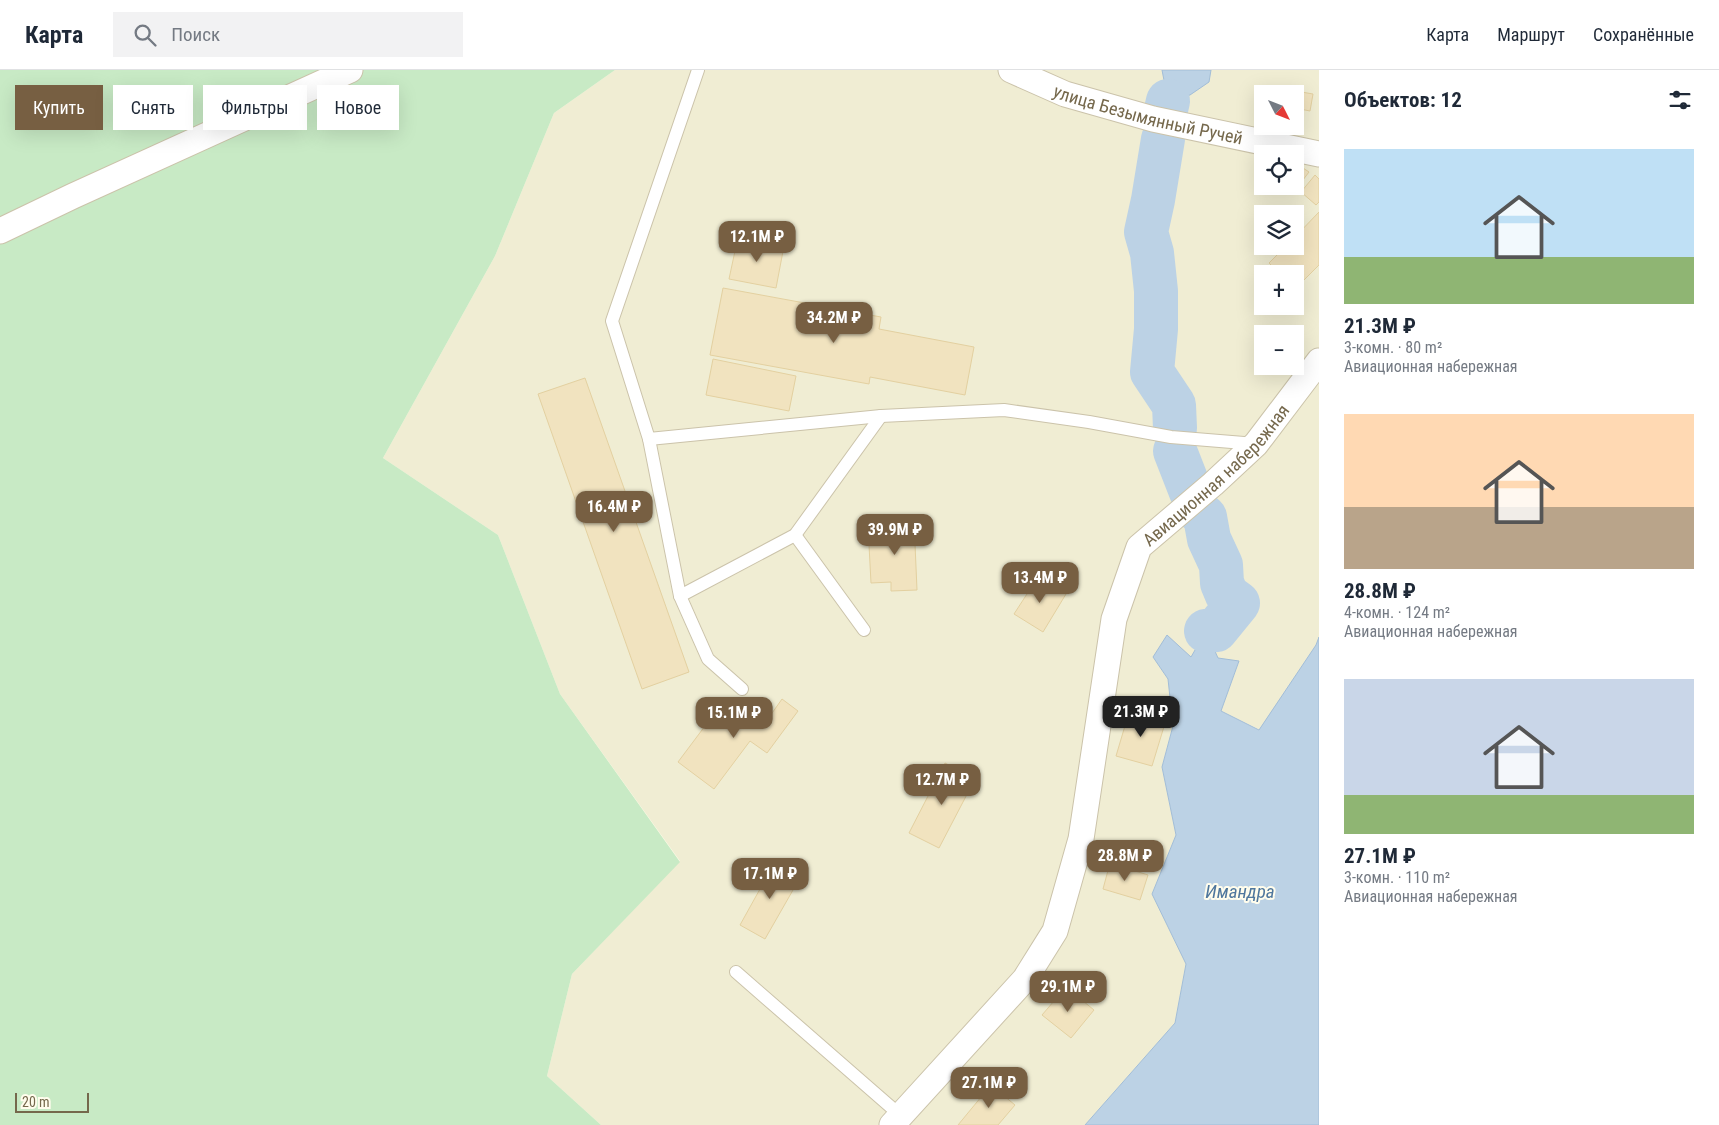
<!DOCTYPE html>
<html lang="ru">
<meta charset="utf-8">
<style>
:root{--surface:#fff;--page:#f2f2f3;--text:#1f2937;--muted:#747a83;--line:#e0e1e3;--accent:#775f42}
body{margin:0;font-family:"Roboto Condensed",sans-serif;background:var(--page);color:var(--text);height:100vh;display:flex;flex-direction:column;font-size:19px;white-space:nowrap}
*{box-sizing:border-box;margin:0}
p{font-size:16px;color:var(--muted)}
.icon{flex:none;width:28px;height:28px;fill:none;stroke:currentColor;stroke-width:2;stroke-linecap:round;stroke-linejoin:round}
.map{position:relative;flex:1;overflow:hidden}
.sheet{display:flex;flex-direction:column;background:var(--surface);width:400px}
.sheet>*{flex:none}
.banner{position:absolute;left:15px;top:15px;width:475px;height:45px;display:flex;gap:10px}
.needle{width:32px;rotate:132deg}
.buttons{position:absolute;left:1254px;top:15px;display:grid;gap:10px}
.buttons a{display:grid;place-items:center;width:50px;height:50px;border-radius:0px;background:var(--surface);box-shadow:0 5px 20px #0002;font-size:25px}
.scale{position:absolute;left:15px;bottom:12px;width:74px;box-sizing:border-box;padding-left:5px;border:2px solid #75684c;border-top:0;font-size:14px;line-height:18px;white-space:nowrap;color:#75684c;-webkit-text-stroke:4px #fffded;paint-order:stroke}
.price{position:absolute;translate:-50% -42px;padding:0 11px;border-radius:10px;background:var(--accent);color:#fff;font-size:16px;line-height:32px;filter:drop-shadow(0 1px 2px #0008)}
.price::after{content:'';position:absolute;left:50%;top:30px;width:15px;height:11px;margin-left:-8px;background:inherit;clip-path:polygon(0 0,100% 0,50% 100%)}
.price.on{background:#222;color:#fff}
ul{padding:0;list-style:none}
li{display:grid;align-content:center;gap:10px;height:265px;padding:0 25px}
li span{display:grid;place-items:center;height:155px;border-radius:0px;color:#555}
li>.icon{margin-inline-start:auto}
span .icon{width:90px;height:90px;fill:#fffc;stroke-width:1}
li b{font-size:21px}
h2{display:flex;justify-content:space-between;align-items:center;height:60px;padding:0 25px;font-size:21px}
.tag{padding:0 18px;border-radius:0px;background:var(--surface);box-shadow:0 5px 20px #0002;font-size:18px;line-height:45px}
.tag.on{background:var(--accent);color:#fff}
header{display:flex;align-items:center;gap:30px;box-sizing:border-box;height:70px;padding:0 25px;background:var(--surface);border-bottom:1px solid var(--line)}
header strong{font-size:24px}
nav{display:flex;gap:28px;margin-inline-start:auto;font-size:18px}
.search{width:350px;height:45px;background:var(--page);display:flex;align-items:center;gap:12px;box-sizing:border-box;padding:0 18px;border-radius:0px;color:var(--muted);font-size:19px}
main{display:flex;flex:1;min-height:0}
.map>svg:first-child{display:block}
.residential{fill:#f0edd3;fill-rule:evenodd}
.green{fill:#c8eac5}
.water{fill:#bcd2e5;stroke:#a2bdd7}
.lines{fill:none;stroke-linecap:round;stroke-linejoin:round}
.river{stroke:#bcd2e5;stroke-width:44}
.building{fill:#f1e3bf;stroke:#e3d0a0}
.service-casing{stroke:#cbc3aa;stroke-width:14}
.minor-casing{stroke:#cbc3aa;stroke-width:27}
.service{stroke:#fff;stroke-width:12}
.minor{stroke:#fff;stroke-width:25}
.labels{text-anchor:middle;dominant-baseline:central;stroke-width:4;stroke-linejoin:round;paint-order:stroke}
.street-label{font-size:18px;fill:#75684c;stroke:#fffded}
.water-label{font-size:19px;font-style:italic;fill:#4f779d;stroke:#fffded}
</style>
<header>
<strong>Карта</strong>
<div class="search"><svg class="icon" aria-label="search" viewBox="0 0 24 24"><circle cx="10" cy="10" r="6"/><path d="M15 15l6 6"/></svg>Поиск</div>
<nav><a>Карта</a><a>Маршрут</a><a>Сохранённые</a></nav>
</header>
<main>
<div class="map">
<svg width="1319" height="1055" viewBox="0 0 1319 1055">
<rect width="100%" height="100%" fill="#fcfbe7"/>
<path class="residential" d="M615,0H1319V567L1316,575L1260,660L1221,641L1239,592L1218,588L1206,562L1191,588L1153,587L1168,609L1173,656L1162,697L1176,765L1152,824L1186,894L1175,953L1085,1055H601L547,1006L572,904L680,791L560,624L498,465L383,388L495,186L554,43ZM1262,24H1295V56H1262ZM1262,84H1295V116H1262ZM1262,144H1295V176H1262ZM1262,204H1295V236H1262ZM1262,264H1295V296H1262Z"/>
<path class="green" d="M0,0H615L554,43L495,186L383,388L498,465L560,624L680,792L572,904L547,1006L601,1055H0Z"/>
<g class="water">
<path d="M1162,0H1211L1209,12L1190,25L1168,31Z"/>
<path d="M1206,561L1218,588L1239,591L1221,641L1259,660L1316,575L1319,567V1055H1085L1175,953L1186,894L1152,824L1176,765L1162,697L1173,656L1168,609L1153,587L1167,565L1191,587Z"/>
</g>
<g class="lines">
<g class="river">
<path d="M1165,44L1168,31"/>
<path d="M1163,69L1153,130L1146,162L1152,183L1156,221V259L1152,302L1174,335L1175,358"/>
<path d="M1175,381L1191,422"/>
<path d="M1195,438L1205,447L1209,469L1221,495L1222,513L1227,525L1238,533L1216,560L1206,561"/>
</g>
</g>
<g class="building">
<path d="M1278,18L1313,24L1310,41L1295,38V24H1277Z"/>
<path d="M1300,96L1309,102L1293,123L1284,117L1295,116V102Z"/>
<path d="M1315,105L1319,109V132L1316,135L1301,122Z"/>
<path d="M1319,142V195L1295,219V204H1280L1269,193L1286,176H1295V167Z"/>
<path d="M738,167L784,176L776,218L729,209Z"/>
<path d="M723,218L881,247L879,259L974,277L965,325L870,307L869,314L710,285Z"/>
<path d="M713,289L796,306L789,341L706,325Z"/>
<path d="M585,308L689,602L642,619L538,324Z"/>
<path d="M914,451L917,520L891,521V512L871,513L869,475L877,474V453Z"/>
<path d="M1038,507L1066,524L1043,562L1014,544Z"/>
<path d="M782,629L798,641L767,683L750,671L714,719L678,692L720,636L736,648L750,631L770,646Z"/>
<path d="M1130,639L1166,650L1152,696L1116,686Z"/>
<path d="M945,693L975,709L939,778L909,763Z"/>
<path d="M775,792L801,806L765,869L740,855Z"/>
<path d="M1110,793L1148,805L1140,830L1103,819Z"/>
<path d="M1066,917L1094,940L1071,968L1042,945Z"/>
<path d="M991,1015L1015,1035L998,1055H958Z"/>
</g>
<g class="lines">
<defs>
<g id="service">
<path d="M698,0L612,251L649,369L881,346L1004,340L1089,352L1171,367L1256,374"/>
<path d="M649,369L680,526L708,589L742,619"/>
<path d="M795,465L864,560"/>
<path d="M680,526L795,465L881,346"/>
<path d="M736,902L900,1045"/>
</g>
<g id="minor">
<path id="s1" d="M1011,0L1065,24L1153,49L1319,84"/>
<path d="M0,161L73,126L350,0"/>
<path id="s2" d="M892,1055L1025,909L1055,861L1081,769L1114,549L1139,477L1213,414L1256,374L1319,291"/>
</g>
</defs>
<use href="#service" class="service-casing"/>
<use href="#minor" class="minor-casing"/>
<use href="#service" class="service"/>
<use href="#minor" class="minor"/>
</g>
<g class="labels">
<g class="street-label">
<text stroke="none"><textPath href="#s1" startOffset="145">улица Безымянный Ручей</textPath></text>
<text stroke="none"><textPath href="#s2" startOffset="754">Авиационная набережная</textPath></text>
</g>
<g class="water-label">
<text x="1240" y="821">Имандра</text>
</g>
</g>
</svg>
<div class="buttons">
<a><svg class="needle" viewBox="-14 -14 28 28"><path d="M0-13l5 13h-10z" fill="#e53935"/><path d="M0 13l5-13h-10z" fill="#747a83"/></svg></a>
<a><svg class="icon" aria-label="locate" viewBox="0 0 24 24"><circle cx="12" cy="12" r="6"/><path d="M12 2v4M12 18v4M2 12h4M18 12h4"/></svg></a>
<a><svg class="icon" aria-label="layers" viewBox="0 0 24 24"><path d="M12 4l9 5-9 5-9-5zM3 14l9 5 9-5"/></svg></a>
<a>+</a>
<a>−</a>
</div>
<div class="scale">20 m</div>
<b class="price" style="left:757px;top:193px">12.1M ₽</b>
<b class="price" style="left:834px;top:274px">34.2M ₽</b>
<b class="price" style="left:614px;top:463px">16.4M ₽</b>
<b class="price" style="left:895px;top:486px">39.9M ₽</b>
<b class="price" style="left:1040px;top:534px">13.4M ₽</b>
<b class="price on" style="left:1141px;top:668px">21.3M ₽</b>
<b class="price" style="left:734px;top:669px">15.1M ₽</b>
<b class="price" style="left:942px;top:736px">12.7M ₽</b>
<b class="price" style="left:1125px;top:812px">28.8M ₽</b>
<b class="price" style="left:770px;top:830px">17.1M ₽</b>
<b class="price" style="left:1068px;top:943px">29.1M ₽</b>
<b class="price" style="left:989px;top:1039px">27.1M ₽</b>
<div class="banner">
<a class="tag on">Купить</a>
<a class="tag">Снять</a>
<a class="tag">Фильтры</a>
<a class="tag">Новое</a>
</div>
</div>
<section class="sheet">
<h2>Объектов: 12<svg class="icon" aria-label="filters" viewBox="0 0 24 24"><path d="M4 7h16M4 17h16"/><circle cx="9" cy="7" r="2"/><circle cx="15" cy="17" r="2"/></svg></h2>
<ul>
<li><span style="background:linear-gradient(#bfe0f5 70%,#8fb573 0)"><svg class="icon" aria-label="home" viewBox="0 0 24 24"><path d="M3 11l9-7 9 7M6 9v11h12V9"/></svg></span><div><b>21.3M ₽</b><p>3-комн. · 80 m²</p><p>Авиационная набережная</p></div></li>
<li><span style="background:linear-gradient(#ffd9b3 60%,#b9a48a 0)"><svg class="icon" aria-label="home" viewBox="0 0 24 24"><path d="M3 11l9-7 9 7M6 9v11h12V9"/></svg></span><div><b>28.8M ₽</b><p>4-комн. · 124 m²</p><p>Авиационная набережная</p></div></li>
<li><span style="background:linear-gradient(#c9d6e8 75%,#8fb573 0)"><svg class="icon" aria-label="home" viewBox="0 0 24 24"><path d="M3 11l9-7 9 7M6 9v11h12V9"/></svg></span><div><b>27.1M ₽</b><p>3-комн. · 110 m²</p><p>Авиационная набережная</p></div></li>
</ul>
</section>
</main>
